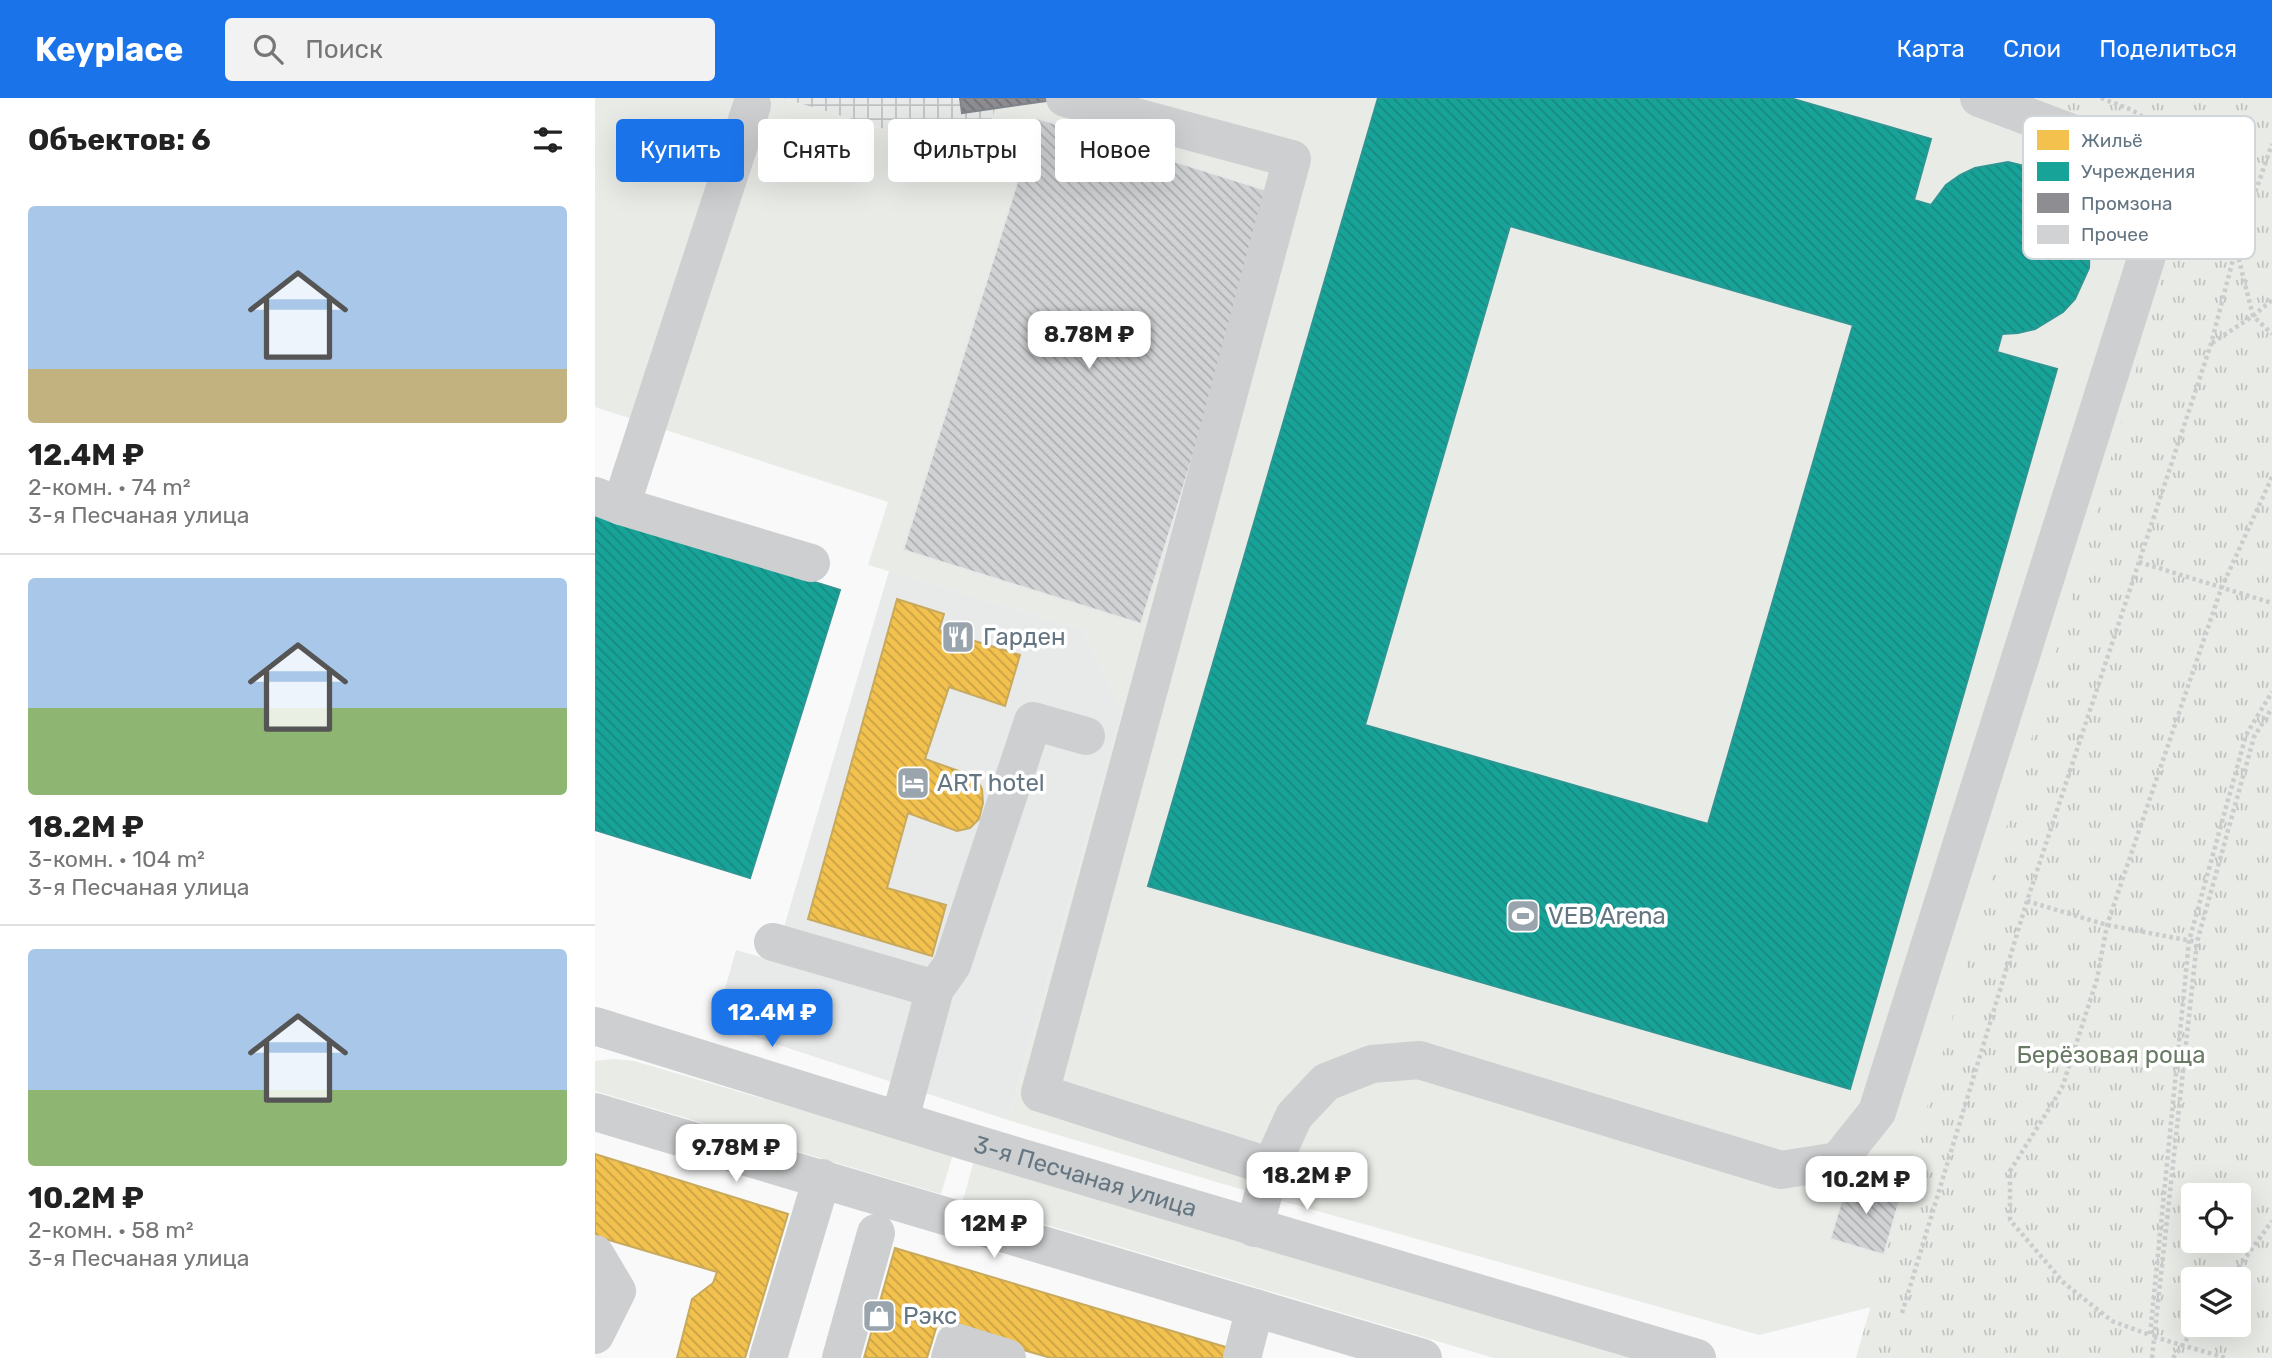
<!DOCTYPE html>
<html lang="ru">
<meta charset="utf-8">
<style>
:root{--surface:#fff;--page:#f2f2f2;--text:#222;--muted:#767676;--line:#e0e0e0;--accent:#1a73e8}
body{margin:0;font-family:Rubik,sans-serif;background:var(--page);color:var(--text);height:100vh;display:flex;flex-direction:column;font-size:26px;white-space:nowrap}
*{box-sizing:border-box;margin:0}
p{font-size:23px;color:var(--muted)}
.icon{flex:none;width:38px;height:38px;fill:none;stroke:currentColor;stroke-width:2;stroke-linecap:round;stroke-linejoin:round}
.map{position:relative;flex:1;overflow:hidden}
.panel{display:flex;flex-direction:column;background:var(--surface);width:595px}
.panel>*{flex:none}
.banner{position:absolute;left:21px;top:21px;width:665px;height:63px;display:flex;gap:14px}
.fabs{position:absolute;left:1586px;top:1085px;display:grid;gap:14px}
.fabs a{display:grid;place-items:center;width:70px;height:70px;border-radius:7px;background:var(--surface);box-shadow:0 7px 28px #0002;font-size:35px}
.price{position:absolute;translate:-50% -60px;padding:0 16px;border-radius:14px;background:#fff;color:#222;font-size:23px;line-height:46px;filter:drop-shadow(0 2px 4px #0008)}
.price::after{content:'';position:absolute;left:50%;top:42px;width:21px;height:16px;margin-left:-10px;background:inherit;clip-path:polygon(0 0,100% 0,50% 100%)}
.price.selected{background:var(--accent);color:#fff}
ul{padding:0;list-style:none}
li{display:grid;align-content:center;gap:14px;height:371px;padding:0 28px}
li+li{border-top:2px solid var(--line)}
li span{display:grid;place-items:center;height:217px;border-radius:7px;color:#555}
li>.icon{margin-inline-start:auto}
span .icon{width:126px;height:126px;fill:#fffc;stroke-width:1}
li b{font-size:30px}
h2{display:flex;justify-content:space-between;align-items:center;height:84px;padding:0 28px;font-size:30px}
.chip{padding:0 24px;border-radius:7px;background:var(--surface);box-shadow:0 7px 28px #0002;font-size:24px;line-height:63px}
.chip.selected{background:var(--accent);color:#fff}
header{display:flex;align-items:center;gap:42px;box-sizing:border-box;height:98px;padding:0 35px;background:var(--accent);color:#fff}
header strong{font-size:33px}
nav{display:flex;gap:38px;margin-inline-start:auto;font-size:24px}
.search{width:490px;height:63px;background:var(--page);display:flex;align-items:center;gap:18px;box-sizing:border-box;padding:0 24px;border-radius:7px;color:var(--muted);font-size:26px}
main{display:flex;flex:1;min-height:0}
.map>svg:first-child{display:block}
.built{fill:#e8e9e9}
.industrial{fill:url(#industrial-grid)}
.green{fill:#e8ebe6}
.park{fill:url(#park-tufts);fill-rule:evenodd}
.homes{fill:url(#homes-back-hatch);stroke:#c8aa5e;stroke-width:2}
.public{fill:url(#public-back-hatch);stroke:#2e9692;stroke-width:2;fill-rule:evenodd}
.industry{fill:url(#industry-back-hatch);stroke:#81868e;stroke-width:2}
.building{fill:url(#building-back-hatch);stroke:#e8e8e8;stroke-width:2}
.lines{fill:none;stroke-linecap:round;stroke-linejoin:round}
.path{stroke:#cbcccd;stroke-width:4.5;stroke-dasharray:3.5 3.5;stroke-linecap:butt}
.minor{stroke:#cecfd0;stroke-width:38}
.labels{text-anchor:middle;dominant-baseline:central;stroke-width:7;stroke-linejoin:round;paint-order:stroke}
.poi-label{font-size:24px;fill:#657683;stroke:#fff;text-anchor:start}
.park-label{font-size:24px;fill:#687a64;stroke:#fff}
.street-label{font-size:24px;fill:#657683;stroke:#fff}
.key{fill:#fff;stroke:#d1d6da;stroke-width:2}
.key-label{font-size:19px;fill:#657683}
</style>
<header>
<strong>Keyplace</strong>
<div class="search"><svg class="icon" aria-label="search" viewBox="0 0 24 24"><circle cx="10" cy="10" r="6"/><path d="M15 15l6 6"/></svg>Поиск</div>
<nav><a>Карта</a><a>Слои</a><a>Поделиться</a></nav>
</header>
<main>
<section class="panel">
<h2>Объектов: 6<svg class="icon" aria-label="filters" viewBox="0 0 24 24"><path d="M4 7h16M4 17h16"/><circle cx="9" cy="7" r="2"/><circle cx="15" cy="17" r="2"/></svg></h2>
<ul>
<li><span style="background:linear-gradient(#a9c7e8 75%,#c2b280 0)"><svg class="icon" aria-label="home" viewBox="0 0 24 24"><path d="M3 11l9-7 9 7M6 9v11h12V9"/></svg></span><div><b>12.4M ₽</b><p>2-комн. · 74 m²</p><p>3-я Песчаная улица</p></div></li>
<li><span style="background:linear-gradient(#a9c7e8 60%,#8fb573 0)"><svg class="icon" aria-label="home" viewBox="0 0 24 24"><path d="M3 11l9-7 9 7M6 9v11h12V9"/></svg></span><div><b>18.2M ₽</b><p>3-комн. · 104 m²</p><p>3-я Песчаная улица</p></div></li>
<li><span style="background:linear-gradient(#a9c7e8 65%,#8fb573 0)"><svg class="icon" aria-label="home" viewBox="0 0 24 24"><path d="M3 11l9-7 9 7M6 9v11h12V9"/></svg></span><div><b>10.2M ₽</b><p>2-комн. · 58 m²</p><p>3-я Песчаная улица</p></div></li>
</ul>
</section>
<div class="map">
<svg width="1677" height="1260" viewBox="0 0 1677 1260">
<defs>
<pattern id="industrial-grid" width="8" height="8" patternUnits="userSpaceOnUse" patternTransform="scale(1.75)"><rect width="8" height="8" fill="#e8e9e9"/><path d="M0 4h8M4 0v8" fill="none" stroke="#c0c1c2"/></pattern>
<pattern id="park-tufts" width="24" height="20" patternUnits="userSpaceOnUse" patternTransform="scale(1.75)"><rect width="24" height="20" fill="#e8ebe6"/><path d="M3 7l-1-3M5 7V3M7 7l1-3M15 17l-1-3M17 17v-4M19 17l1-3" fill="none" stroke="#c0c3c0"/></pattern>
<pattern id="homes-back-hatch" width="6" height="6" patternUnits="userSpaceOnUse" patternTransform="scale(1.75)"><rect width="6" height="6" fill="#f2c14e"/><path d="M-1 5l2 2M0 0l6 6M5-1l2 2" fill="none" stroke="#c8a146"/></pattern>
<pattern id="public-back-hatch" width="6" height="6" patternUnits="userSpaceOnUse" patternTransform="scale(1.75)"><rect width="6" height="6" fill="#17a398"/><path d="M-1 5l2 2M0 0l6 6M5-1l2 2" fill="none" stroke="#188981"/></pattern>
<pattern id="industry-back-hatch" width="6" height="6" patternUnits="userSpaceOnUse" patternTransform="scale(1.75)"><rect width="6" height="6" fill="#8d8d92"/><path d="M-1 5l2 2M0 0l6 6M5-1l2 2" fill="none" stroke="#717277"/></pattern>
<pattern id="building-back-hatch" width="6" height="6" patternUnits="userSpaceOnUse" patternTransform="scale(1.75)"><rect width="6" height="6" fill="#d0d2d3"/><path d="M-1 5l2 2M0 0l6 6M5-1l2 2" fill="none" stroke="#acafb1"/></pattern>
</defs>
<rect width="100%" height="100%" fill="#f9f9f9"/>
<path class="built" d="M294,473L487,531L527,615L413,1022L120,926L141,852L179,863Z"/>
<path class="industrial" d="M187,0H403L387,61Z"/>
<g class="green">
<path d="M0,0H187L386,61L403,0H1434L1598,74L1276,1209L1164,1237L669,1098L413,1022L527,615L487,531L273,467L293,404L0,309Z"/>
<path d="M19,961L39,963L358,1056L346,1096L0,993V963Z"/>
<path d="M379,1063L1044,1260H899L368,1102Z"/>
</g>
<path class="park" d="M1434,0H1677V1260H1261L1597,74ZM1598,1097H1643V1143H1598ZM1598,1181H1643V1227H1598Z"/>
<g class="homes">
<path d="M302,501L349,516L344,532L425,557L410,608L354,589L330,661L381,679L387,691L388,705L384,721L375,730L362,733L313,715L292,790L351,807L337,858L213,821Z"/>
<path d="M0,1056L193,1116L150,1260H82L97,1201L118,1185L122,1174L0,1138Z"/>
<path d="M300,1150L634,1250L631,1260H456L342,1227L332,1260H269Z"/>
</g>
<g class="public">
<path d="M783,0H1195L1336,41L1319,102L1336,107L1351,87L1365,77L1380,70L1413,64L1446,72L1460,81L1483,106L1490,121L1495,137L1494,170L1480,201L1468,214L1440,231L1423,235L1407,236L1402,254L1462,271L1255,991L553,788ZM915,128L1258,227L1113,726L770,627Z"/>
<path d="M0,416L245,492L155,780L0,732Z"/>
</g>
<path class="industry" d="M365,0H473L367,15Z"/>
<g class="building">
<path d="M442,20L680,95L546,526L308,452Z"/>
<path d="M1254,1078L1307,1094L1289,1157L1235,1141Z"/>
</g>
<g class="lines">
<g class="path">
<path d="M1506,0L1537,12L1611,60L1623,111L1628,141L1641,150L1658,218L1677,236"/>
<path d="M1617,245L1658,218L1677,202"/>
<path d="M1677,379L1626,491L1512,827L1502,881L1467,990L1415,1073V1122L1469,1185L1517,1223L1555,1237L1594,843L1651,637L1677,594"/>
<path d="M1544,464L1677,505"/>
<path d="M1432,803L1512,827L1602,844"/>
<path d="M1635,1181L1677,1123"/>
<path d="M1307,1215L1432,803L1616,246L1641,150L1677,46"/>
<path d="M1559,1239L1631,1260"/>
<path d="M1557,1260L1602,844L1659,639L1677,610"/>
<path d="M1578,1260L1602,1227"/>
</g>
<g class="minor">
<path d="M470,0L697,61L445,995L676,1069"/>
<path d="M0,398L26,408L216,465"/>
<path d="M26,408L157,7"/>
<path d="M178,844L340,891"/>
<path id="s1" d="M0,928L374,1044L1102,1260"/>
<path d="M0,1014L828,1260"/>
<path d="M305,1021L340,891L357,867L438,623L491,638"/>
<path d="M659,1130L676,1069L699,1018L731,984L777,966L824,962L1186,1072L1243,1063L1282,1014L1569,104L1538,58L1384,0"/>
<path d="M0,1156L22,1193L0,1237"/>
<path d="M173,1260L227,1080"/>
<path d="M246,1260L281,1135"/>
<path d="M355,1260L360,1244L412,1260"/>
<path d="M647,1260L660,1210"/>
</g>
</g>
<defs>
<symbol id="restaurant-square" viewBox="-11 -11 22 22"><rect x="-9" y="-9" width="18" height="18" rx="4" fill="#99a4ac" stroke="#fff"/><path d="M-5-6h1v4h1v-4h1v4h1v-4h1v5L-1.5 .5V6h-2V.5L-5-1ZM5-6V6H3V1.5H1.5Q1.5-4 5-6Z" fill="#fff"/></symbol>
<symbol id="hotel-square" viewBox="-11 -11 22 22"><rect x="-9" y="-9" width="18" height="18" rx="4" fill="#99a4ac" stroke="#fff"/><path d="M-6-4.5h1.5V1H6V5H4.5V3h-9V5H-6ZM-4 0a1.8 1.8 0 1 1 3.6 0ZM.5 0V-2.5h3Q6-2.5 6 0Z" fill="#fff"/></symbol>
<symbol id="stadium-square" viewBox="-11 -11 22 22"><rect x="-9" y="-9" width="18" height="18" rx="4" fill="#99a4ac" stroke="#fff"/><path d="M0-5a6.5 5 0 1 0 0 10a6.5 5 0 1 0 0-10ZM-3.5-1.8h7v3.6h-7Z" fill="#fff"/></symbol>
<symbol id="shop-square" viewBox="-11 -11 22 22"><rect x="-9" y="-9" width="18" height="18" rx="4" fill="#99a4ac" stroke="#fff"/><path d="M-5-2.5h2.3a2.7 3.5 0 0 1 5.4 0H5L5.5 6h-11ZM-1.5-2.5h3a1.5 2.3 0 0 0-3 0Z" fill="#fff"/></symbol>
</defs>
<g fill-rule="evenodd">
<use href="#restaurant-square" x="344" y="520" width="38" height="38"/>
<use href="#hotel-square" x="299" y="666" width="38" height="38"/>
<use href="#stadium-square" x="909" y="799" width="38" height="38"/>
<use href="#shop-square" x="265" y="1199" width="38" height="38"/>
</g>
<g class="labels">
<g class="poi-label">
<text x="388" y="539">Гарден</text>
<text x="342" y="685">ART hotel</text>
<text x="953" y="818">VEB Arena</text>
<text x="308" y="1218">Рэкс</text>
</g>
<g class="park-label">
<text x="1516" y="957">Берёзовая роща</text>
</g>
<g class="street-label">
<text stroke="none"><textPath href="#s1" startOffset="513">3-я Песчаная улица</textPath></text>
</g>
</g>
<rect x="1428" y="18" width="232" height="143" rx="10" class="key"/>
<rect x="1442" y="32" width="32" height="20" fill="#f2c14e"/>
<rect x="1442" y="64" width="32" height="19" fill="#17a398"/>
<rect x="1442" y="95" width="32" height="20" fill="#8d8d92"/>
<rect x="1442" y="127" width="32" height="19" fill="#d0d2d3"/>
<g class="key-label">
<text x="1486" y="49">Жильё</text>
<text x="1486" y="80">Учреждения</text>
<text x="1486" y="112">Промзона</text>
<text x="1486" y="143">Прочее</text>
</g>
</svg>
<div class="fabs">
<a><svg class="icon" aria-label="locate" viewBox="0 0 24 24"><circle cx="12" cy="12" r="6"/><path d="M12 2v4M12 18v4M2 12h4M18 12h4"/></svg></a>
<a><svg class="icon" aria-label="layers" viewBox="0 0 24 24"><path d="M12 4l9 5-9 5-9-5zM3 14l9 5 9-5"/></svg></a>
</div>
<b class="price" style="left:494px;top:273px">8.78M ₽</b>
<b class="price selected" style="left:177px;top:951px">12.4M ₽</b>
<b class="price" style="left:141px;top:1086px">9.78M ₽</b>
<b class="price" style="left:712px;top:1114px">18.2M ₽</b>
<b class="price" style="left:1271px;top:1118px">10.2M ₽</b>
<b class="price" style="left:399px;top:1162px">12M ₽</b>
<div class="banner">
<a class="chip selected">Купить</a>
<a class="chip">Снять</a>
<a class="chip">Фильтры</a>
<a class="chip">Новое</a>
</div>
</div>
</main>
